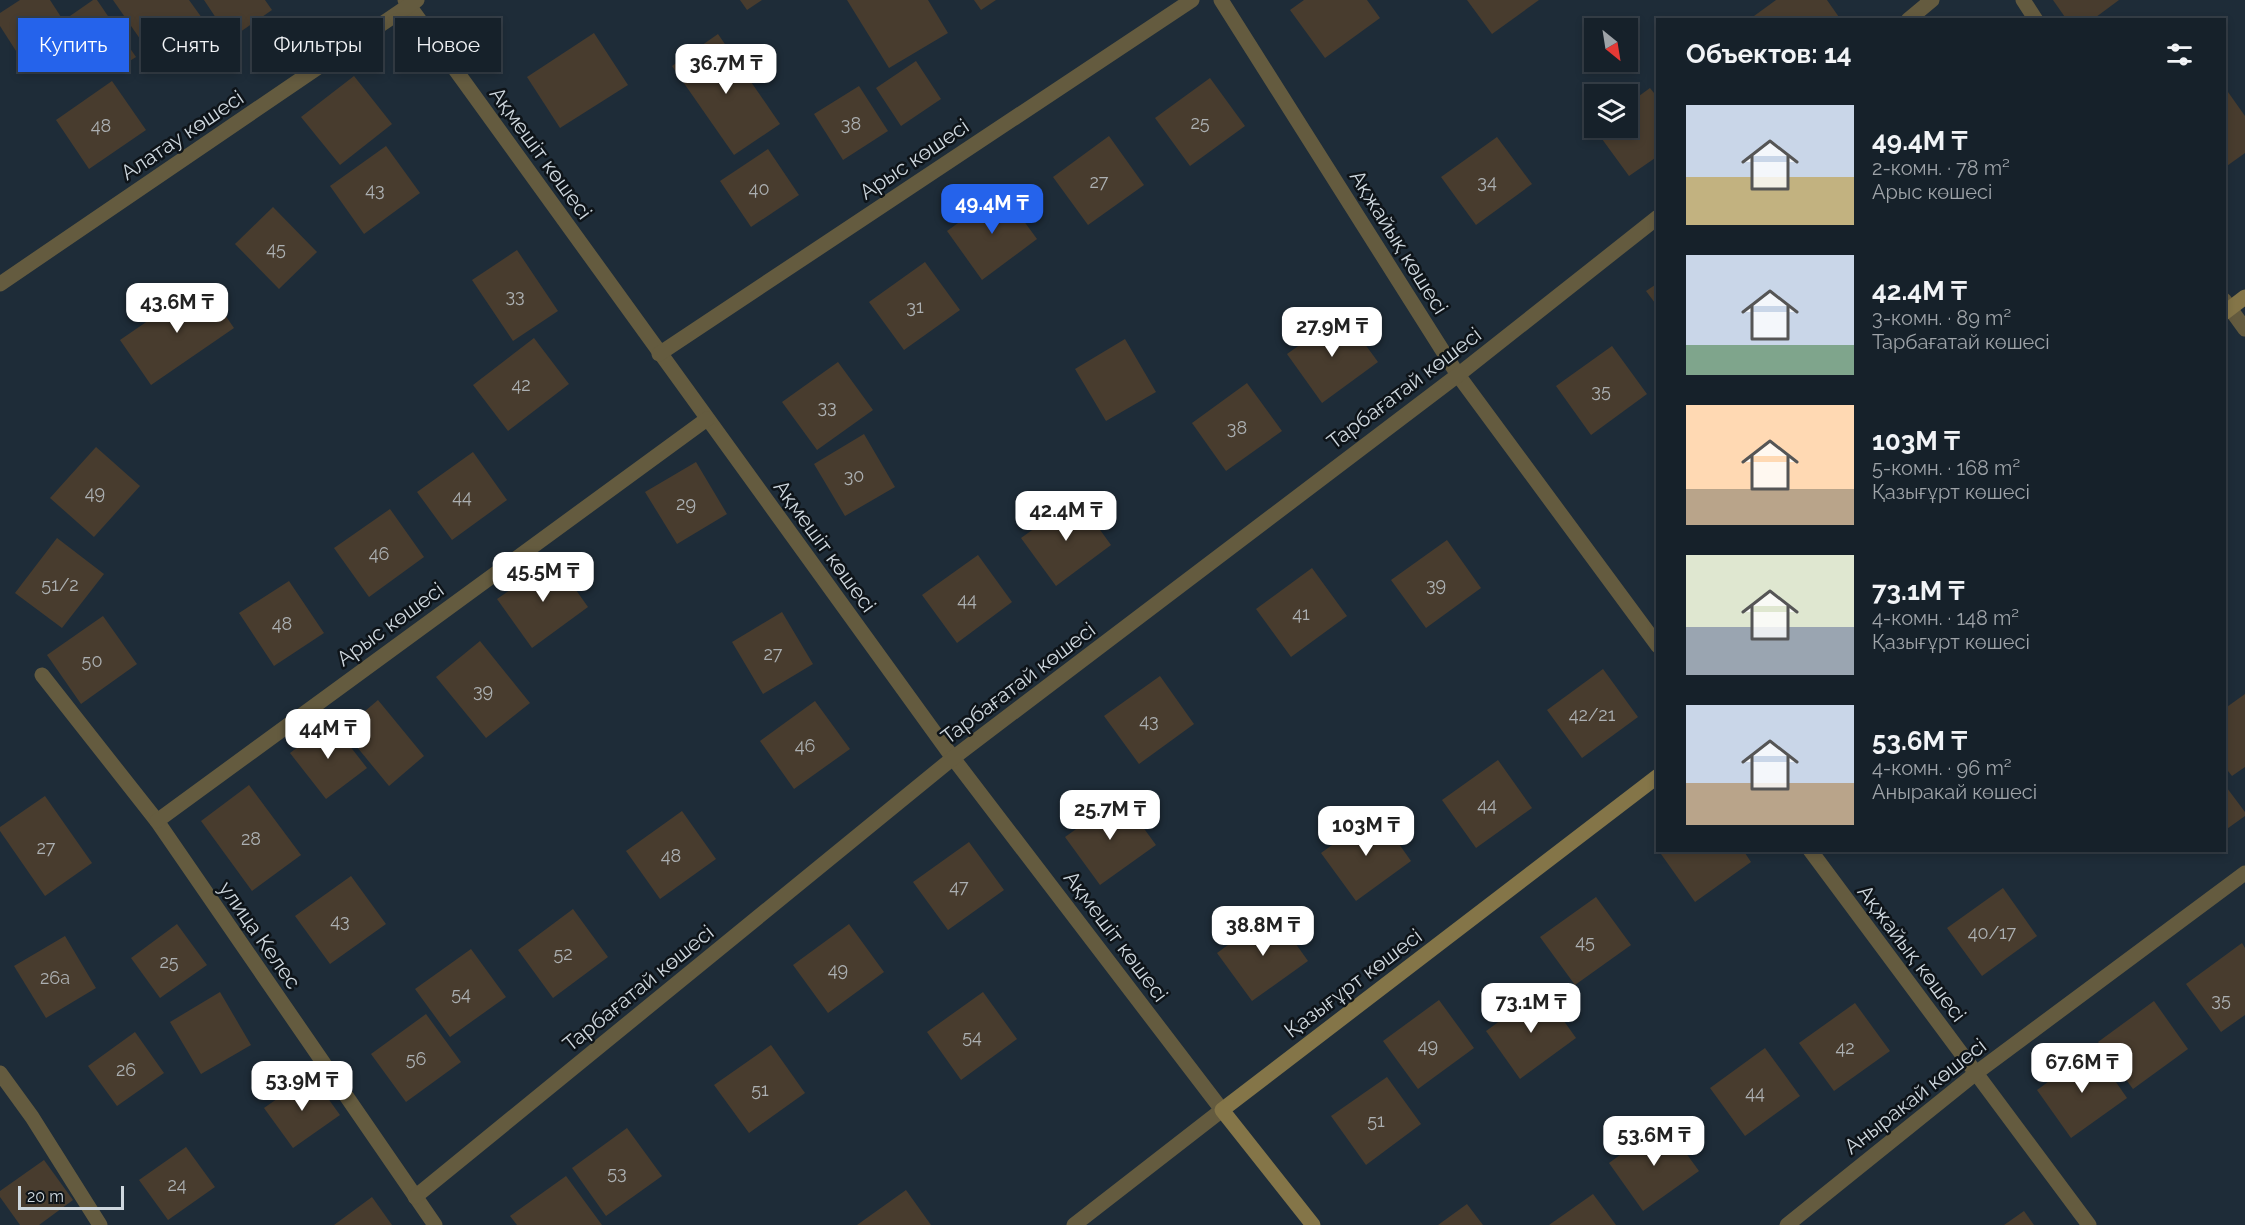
<!DOCTYPE html>
<html lang="ru">
<meta charset="utf-8">
<style>
:root{--surface:#16212a;--page:#1f2932;--text:#f1f3f6;--muted:#9ea3a8;--line:#353e47;--accent:#2563eb}
body{margin:0;font-family:Raleway,sans-serif;background:var(--page);color:var(--text);height:100vh;display:flex;flex-direction:column;font-size:22px;white-space:nowrap}
*{box-sizing:border-box;margin:0}
p{font-size:20px;color:var(--muted)}
.icon{flex:none;width:33px;height:33px;fill:none;stroke:currentColor;stroke-width:2;stroke-linecap:round;stroke-linejoin:round}
.map{position:relative;flex:1;overflow:hidden}
.details{position:absolute;left:1656px;top:18px;width:570px;height:834px;display:flex;flex-direction:column;background:var(--surface);border-radius:0px;box-shadow:0 3px 9px #0003,0 0 0 2px var(--line)}
.details>*{flex:none}
.hud{position:absolute;left:18px;top:18px;width:570px;height:54px;display:flex;gap:12px}
.needle{width:39px;rotate:150deg}
.fabs{position:absolute;left:1584px;top:18px;display:grid;gap:12px}
.fabs a{display:grid;place-items:center;width:54px;height:54px;border-radius:0px;background:var(--surface);box-shadow:0 3px 9px #0003,0 0 0 2px var(--line);font-size:30px}
.scale{position:absolute;left:18px;bottom:15px;width:106px;box-sizing:border-box;padding-left:6px;border:3px solid #ced7de;border-top:0;font-size:16px;line-height:21px;white-space:nowrap;color:#ced7de;-webkit-text-stroke:4px #0e1419;paint-order:stroke}
.price{position:absolute;translate:-50% -51px;padding:0 14px;border-radius:12px;background:#fff;color:#222;font-size:20px;line-height:39px;filter:drop-shadow(0 2px 3px #0008)}
.price::after{content:'';position:absolute;left:50%;top:36px;width:18px;height:14px;margin-left:-9px;background:inherit;clip-path:polygon(0 0,100% 0,50% 100%)}
.price.current{background:var(--accent);color:#fff}
ul{padding:0;list-style:none}
li{display:flex;align-items:center;gap:18px;height:150px;padding:0 30px}
li span{display:grid;place-items:center;flex:none;width:168px;height:120px;border-radius:0px;color:#555}
li>.icon{margin-inline-start:auto}
span .icon{width:72px;height:72px;fill:#fffc;stroke-width:1}
li b{font-size:26px}
h2{display:flex;justify-content:space-between;align-items:center;height:72px;padding:0 30px;font-size:26px}
.pill{padding:0 21px;border-radius:0px;background:var(--surface);box-shadow:0 3px 9px #0003,0 0 0 2px var(--line);font-size:21px;line-height:54px}
.pill.current{background:var(--accent);color:#fff}
.map>svg:first-child{display:block}
.building{fill:#483c2e}
.lines{fill:none;stroke-linecap:round;stroke-linejoin:round}
.street{stroke:#645b3f;stroke-width:15}
.secondary{stroke:#847548;stroke-width:15}
.labels{text-anchor:middle;dominant-baseline:central;stroke-width:5;stroke-linejoin:round;paint-order:stroke}
.number-label{font-size:18px;fill:#acb0b2}
.street-label{font-size:21px;fill:#ced7de;stroke:#0e1419}
</style>
<div class="map">
<svg width="2245" height="1225" viewBox="0 0 2245 1225">
<rect width="100%" height="100%" fill="#1e2c38"/>
<g class="building">
<path d="M20,0H50L72,34L25,65L0,26V13Z"/>
<path d="M93,0H97L136,57L109,74L70,16Z"/>
<path d="M113,0H189L215,36L163,72Z"/>
<path d="M204,0H265L272,10L230,39Z"/>
<path d="M740,0H762L747,10Z"/>
<path d="M847,0H928L948,33L889,68Z"/>
<path d="M974,0H996L981,10Z"/>
<path d="M1304,0H1367L1380,18L1325,58L1290,10Z"/>
<path d="M1467,0H1539L1492,34Z"/>
<path d="M1776,0H1827L1841,20H1756L1754,16Z"/>
<path d="M2053,0H2119L2092,20H2067Z"/>
<path d="M594,33L628,85L560,128L527,77Z"/>
<path d="M718,34L780,124L734,155L672,66Z"/>
<path d="M916,61L941,99L901,126L876,88Z"/>
<path d="M354,76L392,124L340,165L301,117Z"/>
<path d="M1210,78L1245,126L1190,166L1155,118Z"/>
<path d="M112,81L146,130L89,169L56,120Z"/>
<path d="M859,86L888,131L843,160L814,114Z"/>
<path d="M1650,88L1658,98V156L1629,176L1594,128H1628V104Z"/>
<path d="M2228,92L2245,116V153L2224,168V94Z"/>
<path d="M1109,136L1144,185L1088,225L1053,177Z"/>
<path d="M1497,137L1532,184L1476,225L1441,177Z"/>
<path d="M386,146L420,193L364,234L330,186Z"/>
<path d="M768,149L799,195L751,227L720,181Z"/>
<path d="M1002,191L1037,239L982,280L947,231Z"/>
<path d="M273,207L317,252L279,289L235,244Z"/>
<path d="M517,250L558,311L513,341L472,280Z"/>
<path d="M925,262L960,310L904,350L869,302Z"/>
<path d="M203,283L234,328L151,385L120,340Z"/>
<path d="M1658,283V307L1646,291Z"/>
<path d="M1343,314L1378,362L1322,403L1287,354Z"/>
<path d="M534,338L569,384L508,431L473,385Z"/>
<path d="M1125,339L1156,392L1106,421L1075,369Z"/>
<path d="M1612,346L1647,394L1591,435L1556,386Z"/>
<path d="M838,362L873,410L817,450L782,402Z"/>
<path d="M1247,383L1282,431L1226,471L1192,423Z"/>
<path d="M864,434L895,487L845,516L814,464Z"/>
<path d="M96,447L140,486L94,537L50,498Z"/>
<path d="M473,452L507,500L452,540L417,492Z"/>
<path d="M696,462L727,514L677,544L645,492Z"/>
<path d="M1077,498L1111,545L1056,586L1021,538Z"/>
<path d="M390,509L424,557L369,597L334,548Z"/>
<path d="M57,538L104,574L62,628L15,593Z"/>
<path d="M1447,540L1481,588L1426,628L1391,580Z"/>
<path d="M978,555L1012,602L957,643L922,595Z"/>
<path d="M554,559L588,607L532,648L497,599Z"/>
<path d="M1312,568L1347,616L1291,657L1256,609Z"/>
<path d="M289,581L324,633L274,666L239,613Z"/>
<path d="M782,612L813,664L763,694L732,642Z"/>
<path d="M103,616L137,664L81,704L47,655Z"/>
<path d="M480,641L530,703L486,738L436,677Z"/>
<path d="M1603,669L1638,717L1582,758L1547,710Z"/>
<path d="M1160,676L1194,724L1139,764L1104,716Z"/>
<path d="M2245,694V767L2232,776L2224,766V709Z"/>
<path d="M378,700L424,756L389,786L343,730Z"/>
<path d="M815,701L850,749L794,789L760,741Z"/>
<path d="M331,722L367,768L326,799L290,753Z"/>
<path d="M1498,760L1532,808L1476,848L1442,800Z"/>
<path d="M2224,784L2245,812V816L2224,831Z"/>
<path d="M249,785L301,855L252,891L201,821Z"/>
<path d="M45,796L92,863L45,896L0,831V827Z"/>
<path d="M1121,797L1156,845L1100,885L1065,837Z"/>
<path d="M682,811L716,859L660,899L626,851Z"/>
<path d="M1377,813L1411,861L1356,901L1321,853Z"/>
<path d="M969,842L1004,890L948,930L913,882Z"/>
<path d="M1666,850H1743L1751,862L1695,902L1661,854Z"/>
<path d="M351,876L386,924L330,964L295,916Z"/>
<path d="M2003,888L2037,936L1982,976L1947,928Z"/>
<path d="M1596,897L1631,945L1575,985L1540,937Z"/>
<path d="M573,909L608,957L553,998L518,950Z"/>
<path d="M1273,912L1308,961L1252,1001L1217,953Z"/>
<path d="M177,924L207,965L160,998L131,958Z"/>
<path d="M849,924L884,972L828,1013L793,965Z"/>
<path d="M65,936L96,988L46,1018L14,966Z"/>
<path d="M2242,943L2245,948V1015L2221,1032L2186,984Z"/>
<path d="M471,949L506,997L450,1037L415,989Z"/>
<path d="M1542,990L1576,1038L1520,1079L1486,1031Z"/>
<path d="M220,992L251,1045L201,1074L170,1022Z"/>
<path d="M983,992L1017,1039L961,1080L927,1032Z"/>
<path d="M1439,1000L1474,1048L1418,1089L1383,1041Z"/>
<path d="M2154,1001L2188,1049L2133,1089L2098,1042Z"/>
<path d="M1855,1003L1890,1051L1834,1091L1799,1043Z"/>
<path d="M426,1014L461,1062L406,1102L371,1054Z"/>
<path d="M135,1032L164,1073L117,1106L88,1066Z"/>
<path d="M771,1045L805,1093L749,1133L714,1085Z"/>
<path d="M1765,1048L1800,1096L1745,1136L1710,1088Z"/>
<path d="M2093,1049L2127,1098L2071,1138L2037,1090Z"/>
<path d="M311,1075L340,1115L293,1148L264,1108Z"/>
<path d="M1387,1077L1421,1124L1366,1165L1331,1116Z"/>
<path d="M1664,1123L1699,1171L1643,1211L1609,1163Z"/>
<path d="M627,1128L662,1176L606,1216L572,1168Z"/>
<path d="M186,1147L215,1187L168,1220L139,1180Z"/>
<path d="M44,1160L73,1200L39,1225H20L0,1197V1191Z"/>
<path d="M566,1176L602,1225H517L510,1216Z"/>
<path d="M906,1190L931,1225H857Z"/>
<path d="M1593,1194L1616,1225H1549Z"/>
<path d="M372,1197L392,1225H334Z"/>
<path d="M1467,1204L1483,1225H1438Z"/>
<path d="M2024,1211L2034,1225H2004Z"/>
</g>
<g class="lines">
<g class="street">
<path d="M405,0L953,758L1222,1110L1074,1225"/>
<path d="M1221,0L1458,375L1658,646"/>
<path d="M2023,0L2036,20"/>
<path d="M1908,20L1932,0"/>
<path d="M0,284L417,0"/>
<path d="M2224,300L2245,329"/>
<path d="M659,354L1192,0"/>
<path d="M42,675L157,821L435,1225"/>
<path d="M157,821L707,419"/>
<path d="M1810,850L2089,1225"/>
<path d="M0,1073L32,1117L100,1225"/>
<path d="M415,1197L953,758L1458,375L1658,217"/>
<path d="M1787,1225L1976,1073L2245,873"/>
</g>
<g class="secondary">
<path d="M2224,313L2245,297"/>
<path d="M1313,1225L1222,1110L1658,776"/>
</g>
</g>
<g class="labels">
<g class="number-label">
<text x="1200" y="122">25</text>
<text x="851" y="123">38</text>
<text x="101" y="125">48</text>
<text x="1099" y="181">27</text>
<text x="1487" y="181">34</text>
<text x="759" y="188">40</text>
<text x="375" y="189">43</text>
<text x="276" y="248">45</text>
<text x="515" y="295">33</text>
<text x="915" y="306">31</text>
<text x="521" y="384">42</text>
<text x="1601" y="390">35</text>
<text x="827" y="406">33</text>
<text x="1237" y="427">38</text>
<text x="854" y="475">30</text>
<text x="95" y="492">49</text>
<text x="462" y="496">44</text>
<text x="686" y="503">29</text>
<text x="379" y="553">46</text>
<text x="60" y="584">51/2</text>
<text x="1436" y="584">39</text>
<text x="967" y="599">44</text>
<text x="1301" y="613">41</text>
<text x="282" y="623">48</text>
<text x="773" y="653">27</text>
<text x="92" y="660">50</text>
<text x="483" y="690">39</text>
<text x="1592" y="714">42/21</text>
<text x="1149" y="720">43</text>
<text x="805" y="745">46</text>
<text x="1487" y="804">44</text>
<text x="251" y="838">28</text>
<text x="46" y="847">27</text>
<text x="671" y="855">48</text>
<text x="959" y="886">47</text>
<text x="340" y="920">43</text>
<text x="1992" y="932">40/17</text>
<text x="1585" y="941">45</text>
<text x="563" y="953">52</text>
<text x="169" y="961">25</text>
<text x="838" y="969">49</text>
<text x="55" y="977">26а</text>
<text x="461" y="993">54</text>
<text x="2221" y="999">35</text>
<text x="972" y="1036">54</text>
<text x="1428" y="1045">49</text>
<text x="1845" y="1047">42</text>
<text x="416" y="1058">56</text>
<text x="126" y="1069">26</text>
<text x="760" y="1089">51</text>
<text x="1755" y="1092">44</text>
<text x="1376" y="1120">51</text>
<text x="617" y="1172">53</text>
<text x="177" y="1184">24</text>
</g>
<g class="street-label">
<text transform="translate(182 135) rotate(-34)">Алатау көшесі</text>
<text transform="translate(541 153) rotate(54)">Ақмешіт көшесі</text>
<text transform="translate(914 159) rotate(-34)">Арыс көшесі</text>
<text transform="translate(1399 242) rotate(58)">Ақжайық көшесі</text>
<text transform="translate(1404 388) rotate(-37)">Тарбағатай көшесі</text>
<text transform="translate(825 546) rotate(54)">Ақмешіт көшесі</text>
<text transform="translate(390 624) rotate(-36)">Арыс көшесі</text>
<text transform="translate(1018 683) rotate(-37)">Тарбағатай көшесі</text>
<text transform="translate(260 935) rotate(55)">улица Келеc</text>
<text transform="translate(1116 936) rotate(53)">Ақмешіт көшесі</text>
<text transform="translate(1912 953) rotate(53)">Ақжайық көшесі</text>
<text transform="translate(1353 983) rotate(-37)">Қазығұрт көшесі</text>
<text transform="translate(638 988) rotate(-39)">Тарбағатай көшесі</text>
<text transform="translate(1915 1096) rotate(-38)">Аныракай көшесі</text>
</g>
</g>
</svg>
<div class="fabs">
<a><svg class="needle" viewBox="-14 -14 28 28"><path d="M0-13l5 13h-10z" fill="#e53935"/><path d="M0 13l5-13h-10z" fill="#9ea3a8"/></svg></a>
<a><svg class="icon" aria-label="layers" viewBox="0 0 24 24"><path d="M12 4l9 5-9 5-9-5zM3 14l9 5 9-5"/></svg></a>
</div>
<div class="scale">20 m</div>
<b class="price" style="left:726px;top:95px">36.7M ₸</b>
<b class="price current" style="left:992px;top:235px">49.4M ₸</b>
<b class="price" style="left:177px;top:334px">43.6M ₸</b>
<b class="price" style="left:1332px;top:358px">27.9M ₸</b>
<b class="price" style="left:1066px;top:542px">42.4M ₸</b>
<b class="price" style="left:543px;top:603px">45.5M ₸</b>
<b class="price" style="left:328px;top:760px">44M ₸</b>
<b class="price" style="left:1110px;top:841px">25.7M ₸</b>
<b class="price" style="left:1366px;top:857px">103M ₸</b>
<b class="price" style="left:1263px;top:957px">38.8M ₸</b>
<b class="price" style="left:1531px;top:1034px">73.1M ₸</b>
<b class="price" style="left:2082px;top:1094px">67.6M ₸</b>
<b class="price" style="left:302px;top:1112px">53.9M ₸</b>
<b class="price" style="left:1654px;top:1167px">53.6M ₸</b>
<div class="hud">
<a class="pill current">Купить</a>
<a class="pill">Снять</a>
<a class="pill">Фильтры</a>
<a class="pill">Новое</a>
</div>
<section class="details">
<h2>Объектов: 14<svg class="icon" aria-label="filters" viewBox="0 0 24 24"><path d="M4 7h16M4 17h16"/><circle cx="9" cy="7" r="2"/><circle cx="15" cy="17" r="2"/></svg></h2>
<ul>
<li><span style="background:linear-gradient(#c9d6e8 60%,#c2b280 0)"><svg class="icon" aria-label="home" viewBox="0 0 24 24"><path d="M3 11l9-7 9 7M6 9v11h12V9"/></svg></span><div><b>49.4M ₸</b><p>2-комн. · 78 m²</p><p>Арыс көшесі</p></div></li>
<li><span style="background:linear-gradient(#c9d6e8 75%,#7fa58c 0)"><svg class="icon" aria-label="home" viewBox="0 0 24 24"><path d="M3 11l9-7 9 7M6 9v11h12V9"/></svg></span><div><b>42.4M ₸</b><p>3-комн. · 89 m²</p><p>Тарбағатай көшесі</p></div></li>
<li><span style="background:linear-gradient(#ffd9b3 70%,#b9a48a 0)"><svg class="icon" aria-label="home" viewBox="0 0 24 24"><path d="M3 11l9-7 9 7M6 9v11h12V9"/></svg></span><div><b>103M ₸</b><p>5-комн. · 168 m²</p><p>Қазығұрт көшесі</p></div></li>
<li><span style="background:linear-gradient(#dfe7d0 60%,#9aa5b1 0)"><svg class="icon" aria-label="home" viewBox="0 0 24 24"><path d="M3 11l9-7 9 7M6 9v11h12V9"/></svg></span><div><b>73.1M ₸</b><p>4-комн. · 148 m²</p><p>Қазығұрт көшесі</p></div></li>
<li><span style="background:linear-gradient(#c9d6e8 65%,#b9a48a 0)"><svg class="icon" aria-label="home" viewBox="0 0 24 24"><path d="M3 11l9-7 9 7M6 9v11h12V9"/></svg></span><div><b>53.6M ₸</b><p>4-комн. · 96 m²</p><p>Аныракай көшесі</p></div></li>
</ul>
</section>
</div>
